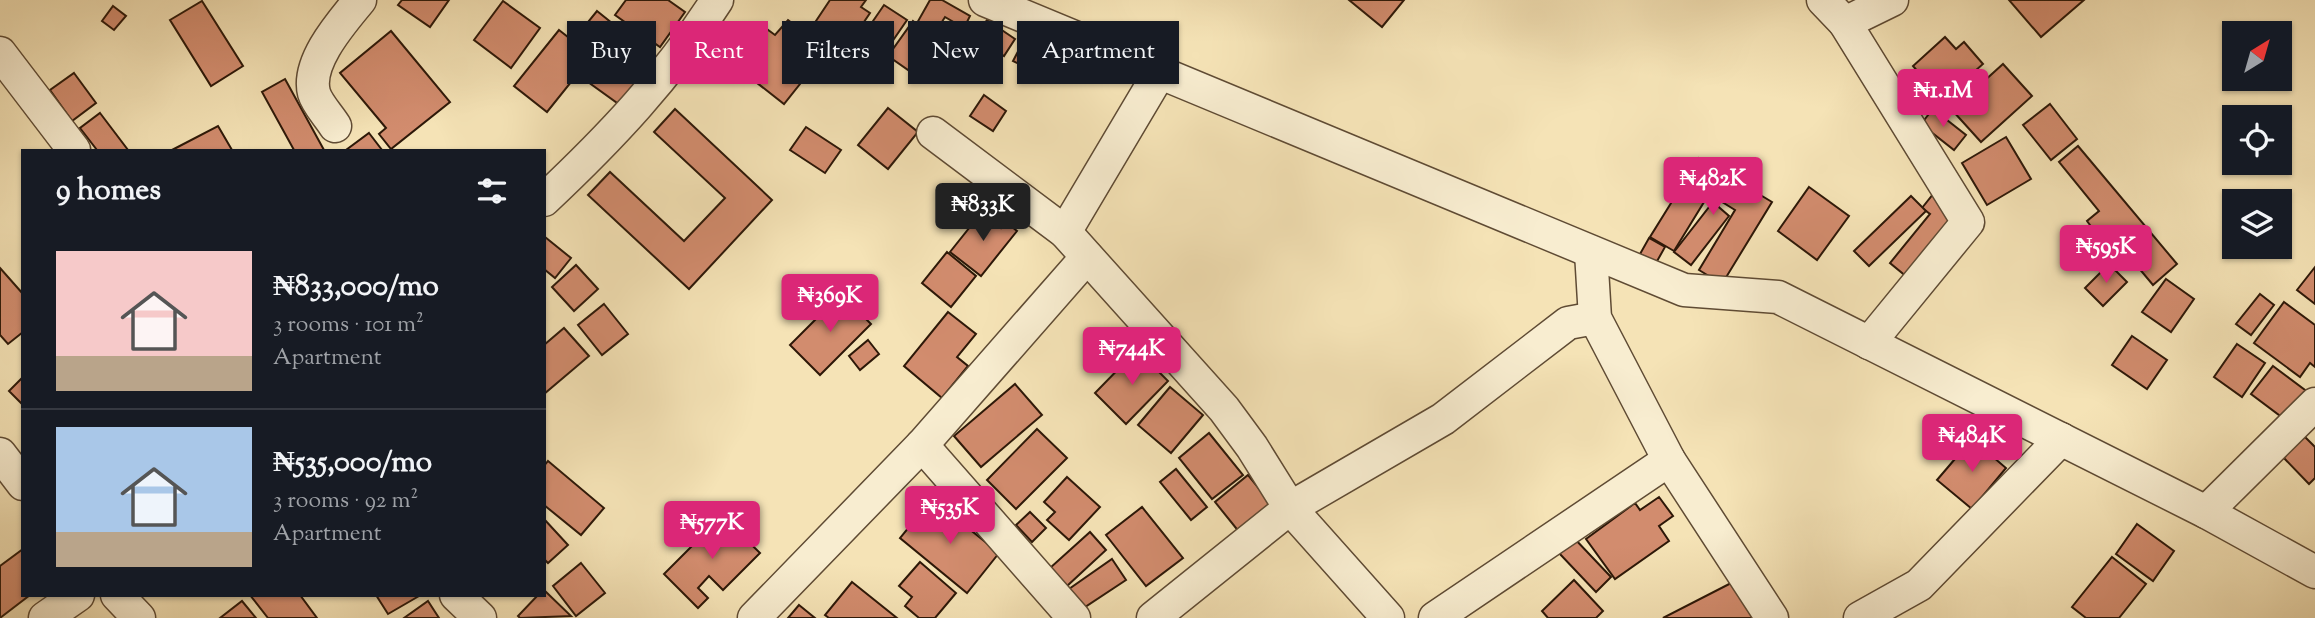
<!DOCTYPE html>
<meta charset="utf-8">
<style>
:root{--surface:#171b24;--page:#20242c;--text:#f1f3f6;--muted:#9ea1a6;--line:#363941;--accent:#db2777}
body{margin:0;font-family:"Sorts Mill Goudy",serif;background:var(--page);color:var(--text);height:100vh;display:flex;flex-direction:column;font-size:26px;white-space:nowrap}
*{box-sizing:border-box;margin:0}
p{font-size:23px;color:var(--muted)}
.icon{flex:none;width:38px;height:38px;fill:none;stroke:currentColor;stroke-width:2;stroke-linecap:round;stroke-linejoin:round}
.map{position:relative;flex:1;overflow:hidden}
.side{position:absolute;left:21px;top:149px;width:525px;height:448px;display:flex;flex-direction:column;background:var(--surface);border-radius:0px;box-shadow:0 2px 5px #0004}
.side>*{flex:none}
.banner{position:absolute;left:567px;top:21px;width:665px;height:63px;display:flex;gap:14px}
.needle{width:46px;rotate:37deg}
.fabs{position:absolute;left:2222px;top:21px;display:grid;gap:14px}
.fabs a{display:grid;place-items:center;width:70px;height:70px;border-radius:0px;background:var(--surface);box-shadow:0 2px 5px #0004;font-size:35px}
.price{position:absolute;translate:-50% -60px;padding:0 16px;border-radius:7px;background:var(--accent);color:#fff;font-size:23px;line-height:46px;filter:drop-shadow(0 2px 4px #0008)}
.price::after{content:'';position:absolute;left:50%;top:42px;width:21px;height:16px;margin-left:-10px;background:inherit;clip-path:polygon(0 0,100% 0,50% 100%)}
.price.selected{background:#222;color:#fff}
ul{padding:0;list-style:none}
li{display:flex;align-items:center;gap:21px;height:175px;padding:0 35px}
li+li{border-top:2px solid var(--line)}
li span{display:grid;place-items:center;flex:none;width:196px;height:140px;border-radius:0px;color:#555}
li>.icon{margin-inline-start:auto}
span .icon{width:84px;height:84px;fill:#fffc;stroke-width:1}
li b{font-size:30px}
h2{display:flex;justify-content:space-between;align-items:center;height:84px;padding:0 35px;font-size:30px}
.tag{padding:0 24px;border-radius:0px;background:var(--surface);box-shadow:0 2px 5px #0004;font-size:24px;line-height:63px}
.tag.selected{background:var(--accent);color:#fff}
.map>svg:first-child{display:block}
.building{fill:#d28c6e;stroke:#2d1808;stroke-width:2}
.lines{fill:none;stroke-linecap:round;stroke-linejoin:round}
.minor-casing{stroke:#5f4b34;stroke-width:35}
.minor{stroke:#f8edd0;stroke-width:32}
</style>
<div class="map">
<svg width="2315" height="618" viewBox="0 0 2315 618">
<rect width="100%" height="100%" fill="#f5e3b6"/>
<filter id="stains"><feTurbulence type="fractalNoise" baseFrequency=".00286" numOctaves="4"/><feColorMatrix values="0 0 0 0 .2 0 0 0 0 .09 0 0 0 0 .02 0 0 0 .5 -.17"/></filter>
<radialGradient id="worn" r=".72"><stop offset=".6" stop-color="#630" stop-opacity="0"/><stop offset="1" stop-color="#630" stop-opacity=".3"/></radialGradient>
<g class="building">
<path d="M402,0H449L430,27L398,5Z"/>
<path d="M626,0H668L685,12L660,47L615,15Z"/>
<path d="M830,0H866L861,7L870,13L847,47L814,24Z"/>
<path d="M930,0H942L970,16L964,28L945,17L935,33L917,23Z"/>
<path d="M1349,0H1404L1382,27Z"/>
<path d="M2009,0H2084L2041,37Z"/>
<path d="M202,1L243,66L211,86L170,20Z"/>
<path d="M503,1L540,28L511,68L474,40Z"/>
<path d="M884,5L907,20L883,55L860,40Z"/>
<path d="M113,6L126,16L114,30L102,21Z"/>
<path d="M597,11L623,32L614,43L588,22Z"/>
<path d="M788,20L827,50L784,104L743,72L756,56L747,49L764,27L775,35Z"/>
<path d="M987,20L1015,39L1004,56L975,36Z"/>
<path d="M913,21L935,37L911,72L888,56Z"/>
<path d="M559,30L592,56L547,112L514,86Z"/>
<path d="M391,31L450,102L391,149L379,134L386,128L340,73Z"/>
<path d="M1945,37L1956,49L1964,42L1983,64L1942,100L1913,66Z"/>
<path d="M1023,42L1034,48L1025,67L1013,61Z"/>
<path d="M613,47L645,70L620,105L588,82Z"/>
<path d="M2003,64L2032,96L1981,142L1952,110Z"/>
<path d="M74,73L96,103L72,121L50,90Z"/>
<path d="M285,79L324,150H294L262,92Z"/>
<path d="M984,95L1006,111L993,131L970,116Z"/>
<path d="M2050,104L2077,139L2051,160L2023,125Z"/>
<path d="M888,108L918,132L888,169L858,145Z"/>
<path d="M675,109L772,200L689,289L588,195L610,172L684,241L725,198L654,132Z"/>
<path d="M1933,109L1966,135L1954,150L1921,124Z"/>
<path d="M100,113L128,150H97L80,128Z"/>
<path d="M218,126L232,150H172Z"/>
<path d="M806,127L841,150L825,173L790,150Z"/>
<path d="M369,133L382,150H346Z"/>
<path d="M2006,137L2031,179L1987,205L1962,163Z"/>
<path d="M2078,146L2177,264L2153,285L2107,230L2099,237L2087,221L2099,211L2059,162Z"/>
<path d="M1699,158L1772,202L1722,284L1699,270L1735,210L1709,194L1674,251L1650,237Z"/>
<path d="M1809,187L1849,216L1817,260L1778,231Z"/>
<path d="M1934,193L1958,213L1907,277L1890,263L1930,214L1922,208Z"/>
<path d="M1911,196L1926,211L1869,266L1854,251Z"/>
<path d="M1713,202L1729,216L1691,265L1674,252Z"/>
<path d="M982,212L1001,228L1006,222L1017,231L981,276L950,252Z"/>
<path d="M545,237L571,258L555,278L544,269Z"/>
<path d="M1649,238L1665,247L1656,263L1640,254Z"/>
<path d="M947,252L976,276L951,307L922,283Z"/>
<path d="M2109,264L2127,282L2103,306L2085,288Z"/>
<path d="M576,265L598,289L574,311L552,287Z"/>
<path d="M2315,267V304L2297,290Z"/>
<path d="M0,268L23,294V332L8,344L0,335Z"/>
<path d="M2166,279L2194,299L2171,332L2142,312Z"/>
<path d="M841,294L871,324L820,375L790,345Z"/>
<path d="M2260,294L2274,305L2251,335L2236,324Z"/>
<path d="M2284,302L2315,325V367L2310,363L2300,377L2254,343Z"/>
<path d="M604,304L628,334L602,355L578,325Z"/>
<path d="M948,312L976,334L957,357L968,366L942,398L904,366Z"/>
<path d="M564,328L589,356L544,394V345Z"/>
<path d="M2132,336L2167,360L2147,389L2112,365Z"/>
<path d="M868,340L879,354L860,370L849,356Z"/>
<path d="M2237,344L2265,363L2242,397L2214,377Z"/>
<path d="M1137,350L1168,381L1126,424L1095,393Z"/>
<path d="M2273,366L2309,393L2287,421L2251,394Z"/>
<path d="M23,377V405L9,391Z"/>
<path d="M1015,384L1042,415L981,467L954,436Z"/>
<path d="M1170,387L1203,415L1171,453L1138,425Z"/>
<path d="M1037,429L1067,458L1016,509L987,480Z"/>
<path d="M1209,433L1243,475L1212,499L1179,458Z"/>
<path d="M2302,434L2315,447V478L2309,484L2281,455Z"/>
<path d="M1972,439L2006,468L1972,509L1937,480Z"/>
<path d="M548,461L604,508L581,535L544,505V466Z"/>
<path d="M1176,469L1207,507L1191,520L1160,482Z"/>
<path d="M1248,475L1273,506L1240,533L1215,502Z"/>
<path d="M1067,477L1100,507L1069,540L1047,520L1055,512L1044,502Z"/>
<path d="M1659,497L1673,516L1659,526L1669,541L1615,579L1586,539L1635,503L1640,510Z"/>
<path d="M932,499L999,553L967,593L900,538Z"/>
<path d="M1142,507L1183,558L1146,586L1106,535Z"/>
<path d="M1030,512L1046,528L1032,542L1016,525Z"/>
<path d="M722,516L760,553L723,590L709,576L698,588L708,598L698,608L664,574Z"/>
<path d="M544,519L568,545L548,563L544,559Z"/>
<path d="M2137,524L2174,551L2153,581L2116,554Z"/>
<path d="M1090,532L1106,550L1067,586L1050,568Z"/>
<path d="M1573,537L1611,577L1596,592L1558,552Z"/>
<path d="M23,549V595H30L0,618V566Z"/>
<path d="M2112,557L2146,584L2119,618H2086L2072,607Z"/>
<path d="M1112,559L1126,580L1082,609L1069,589Z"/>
<path d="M920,562L956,593L935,618H919L905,606L912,597L899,586Z"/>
<path d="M581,563L605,593L576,616L553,586Z"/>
<path d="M1739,579L1755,618H1663Z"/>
<path d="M1574,580L1603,611L1596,618H1548L1542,611Z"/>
<path d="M852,582L897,618H829L825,615Z"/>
<path d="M544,590L571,616L520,618L518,616L538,595H544Z"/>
<path d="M250,595H300L317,618H268Z"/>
<path d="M376,595H419V596L388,614Z"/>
<path d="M242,601L256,618H220Z"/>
<path d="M428,601L439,618H404Z"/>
<path d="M799,605L815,618H788Z"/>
</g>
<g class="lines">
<defs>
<g id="minor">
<path d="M985,0L1684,290L1778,297L2206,512L2315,572"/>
<path d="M1823,0L1845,23L1892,0"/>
<path d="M1845,23L1968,222L1869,343"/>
<path d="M0,53L74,150"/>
<path d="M335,126C329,116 317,104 314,93C306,62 342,22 360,0"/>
<path d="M933,133L1065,232L1224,409L1252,447L1290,508L1388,618"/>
<path d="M544,200C610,138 668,77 717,0"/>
<path d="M1065,232L1160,72"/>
<path d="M1591,252L1595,318L1669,460L1772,618"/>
<path d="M922,445L1074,618"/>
<path d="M0,454L23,484"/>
<path d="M2206,512L2315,404"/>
<path d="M117,595L139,618"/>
<path d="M456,595L480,618"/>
<path d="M45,618L78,595"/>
<path d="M754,618L922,445L1087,257"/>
<path d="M1153,618L1290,508L1443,419L1568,323L1595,318"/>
<path d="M1435,618L1669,460"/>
<path d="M1860,618L1919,585L2061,439"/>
</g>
</defs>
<use href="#minor" class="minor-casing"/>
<use href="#minor" class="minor"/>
</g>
<rect width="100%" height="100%" filter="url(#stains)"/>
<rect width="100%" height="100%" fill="url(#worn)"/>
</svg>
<div class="fabs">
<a><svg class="needle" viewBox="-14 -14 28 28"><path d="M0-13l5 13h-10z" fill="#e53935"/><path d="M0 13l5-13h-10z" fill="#9ea1a6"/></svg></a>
<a><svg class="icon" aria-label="locate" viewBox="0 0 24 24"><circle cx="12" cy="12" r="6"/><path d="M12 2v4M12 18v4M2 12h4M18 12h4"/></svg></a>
<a><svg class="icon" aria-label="layers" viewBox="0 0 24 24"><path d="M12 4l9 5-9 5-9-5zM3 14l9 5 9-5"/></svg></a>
</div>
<b class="price" style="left:1943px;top:129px">₦1.1M</b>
<b class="price" style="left:1713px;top:217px">₦482K</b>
<b class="price selected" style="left:983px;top:243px">₦833K</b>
<b class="price" style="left:2106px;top:285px">₦595K</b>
<b class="price" style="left:830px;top:334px">₦369K</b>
<b class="price" style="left:1132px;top:387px">₦744K</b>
<b class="price" style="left:1972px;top:474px">₦484K</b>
<b class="price" style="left:950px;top:546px">₦535K</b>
<b class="price" style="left:712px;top:561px">₦577K</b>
<div class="banner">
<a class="tag">Buy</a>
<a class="tag selected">Rent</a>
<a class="tag">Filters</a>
<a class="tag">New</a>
<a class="tag">Apartment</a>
</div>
<section class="side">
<h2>9 homes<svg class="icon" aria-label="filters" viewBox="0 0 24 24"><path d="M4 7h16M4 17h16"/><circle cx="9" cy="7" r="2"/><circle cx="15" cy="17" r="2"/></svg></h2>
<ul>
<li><span style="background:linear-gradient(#f6c9c9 75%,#b9a48a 0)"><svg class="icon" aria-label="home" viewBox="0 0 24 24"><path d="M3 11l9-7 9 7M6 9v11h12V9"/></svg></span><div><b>₦833,000/mo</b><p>3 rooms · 101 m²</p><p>Apartment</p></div></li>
<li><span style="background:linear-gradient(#a9c7e8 75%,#b9a48a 0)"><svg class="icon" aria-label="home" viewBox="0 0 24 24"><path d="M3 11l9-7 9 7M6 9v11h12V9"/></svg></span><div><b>₦535,000/mo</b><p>3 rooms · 92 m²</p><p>Apartment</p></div></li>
</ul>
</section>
</div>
